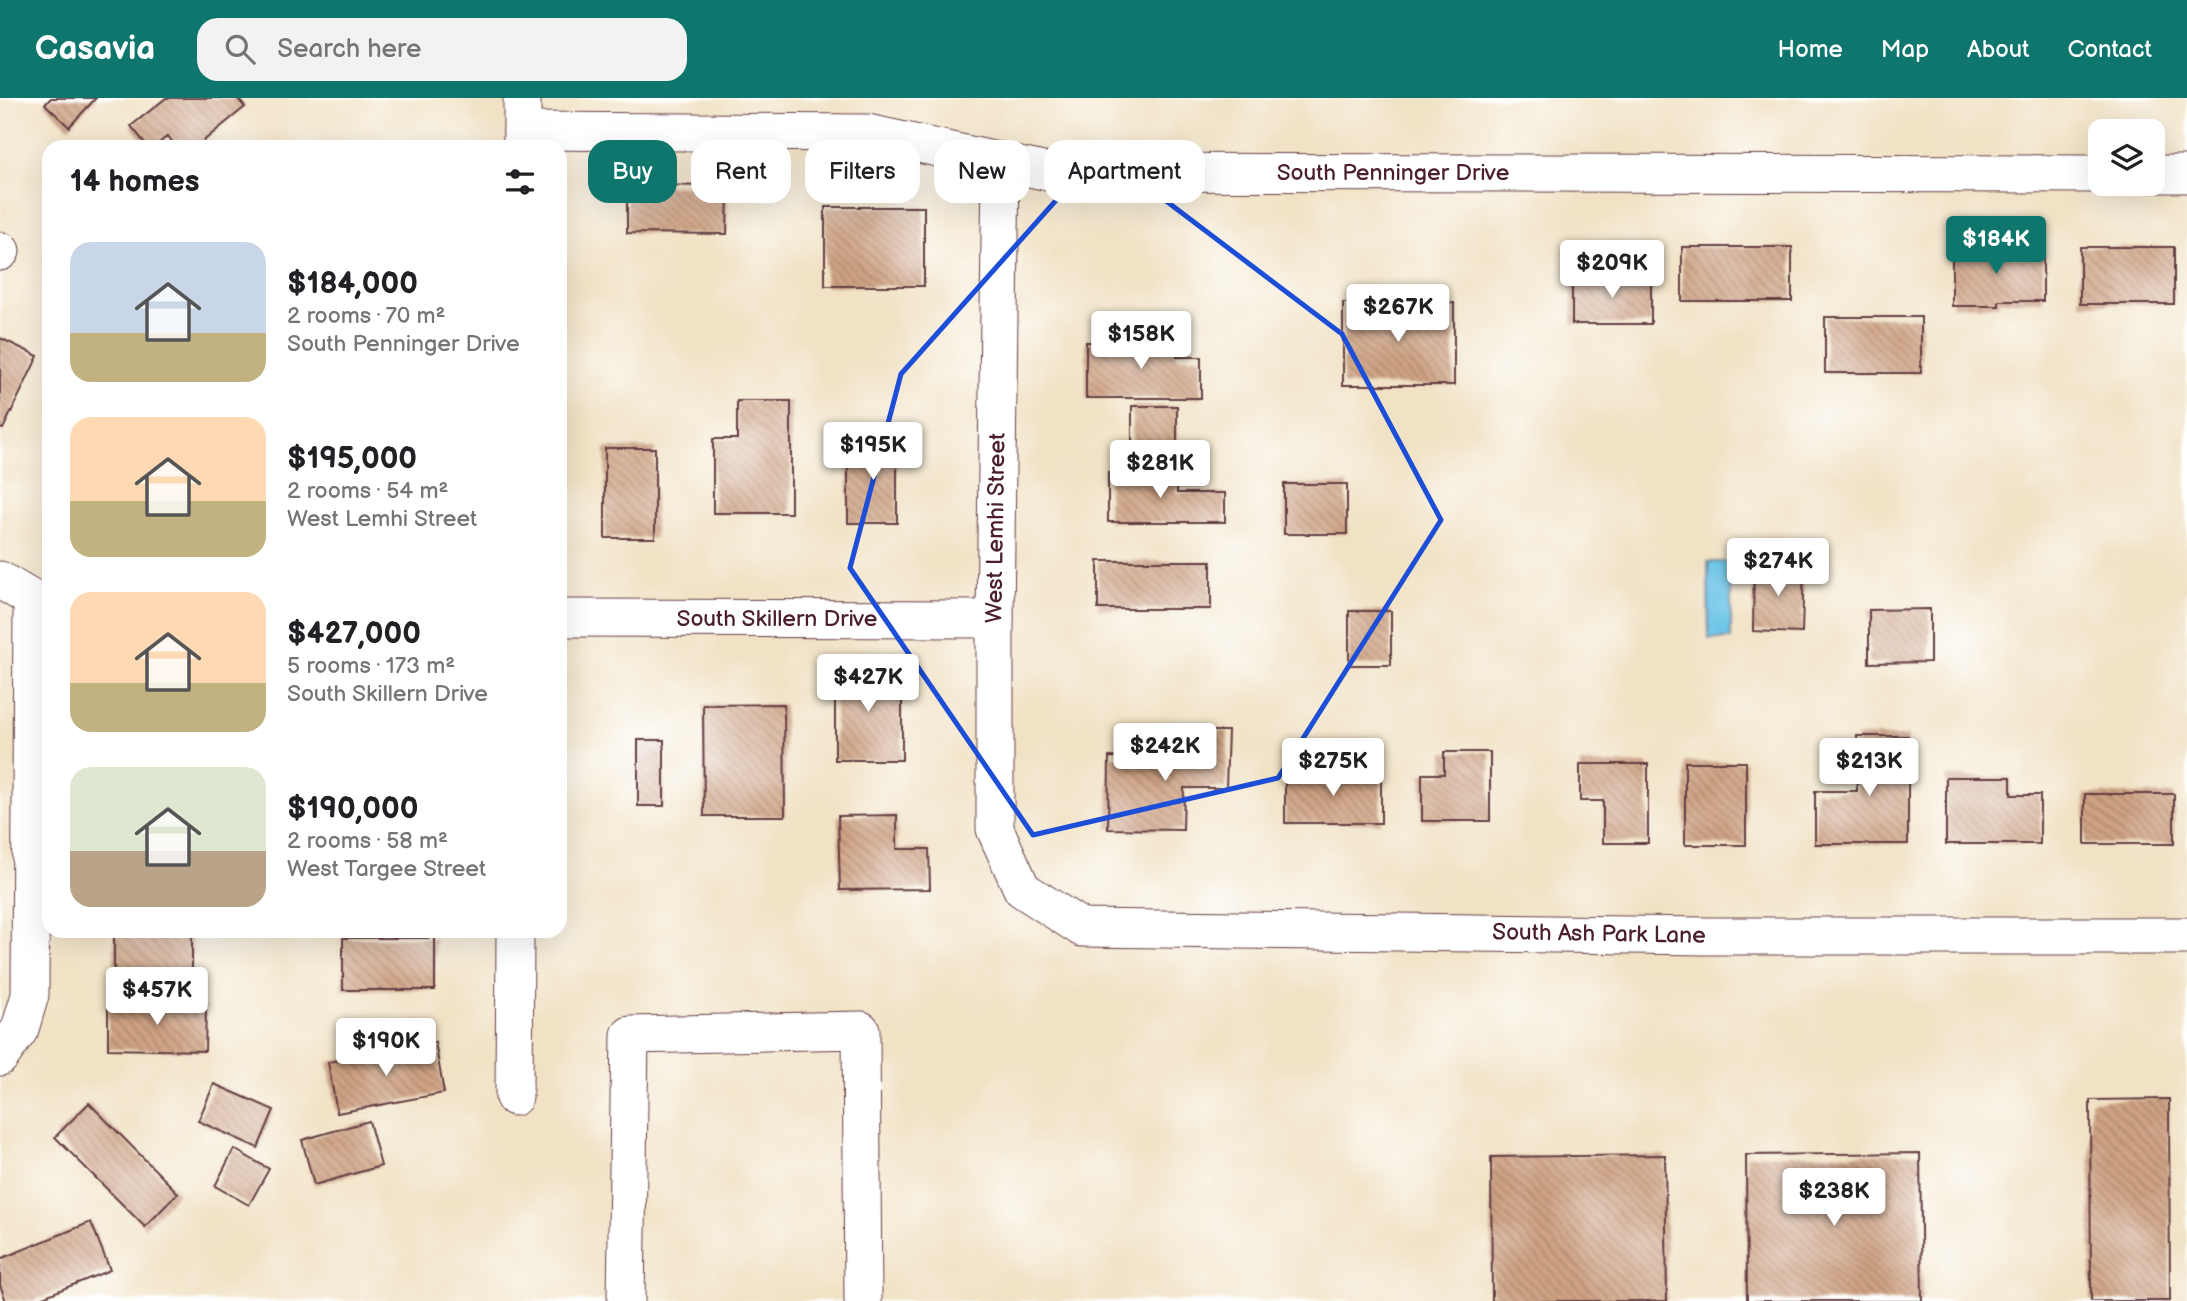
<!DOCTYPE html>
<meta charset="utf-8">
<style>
:root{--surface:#fff;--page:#f2f2f2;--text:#202124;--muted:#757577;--accent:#0f766e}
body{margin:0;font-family:"Balsamiq Sans",sans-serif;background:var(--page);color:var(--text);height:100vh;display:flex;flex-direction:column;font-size:26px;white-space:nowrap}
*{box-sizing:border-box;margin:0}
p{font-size:23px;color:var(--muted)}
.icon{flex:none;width:38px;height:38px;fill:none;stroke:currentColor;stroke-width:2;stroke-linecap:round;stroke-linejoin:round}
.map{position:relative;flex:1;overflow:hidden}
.panel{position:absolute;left:42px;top:42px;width:525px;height:798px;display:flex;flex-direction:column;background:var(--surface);border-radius:21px;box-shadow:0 7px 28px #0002}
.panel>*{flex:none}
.top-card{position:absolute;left:588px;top:42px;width:665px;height:63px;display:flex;gap:14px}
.controls{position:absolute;left:2088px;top:21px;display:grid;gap:14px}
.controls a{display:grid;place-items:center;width:77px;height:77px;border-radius:14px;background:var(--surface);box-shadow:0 7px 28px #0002;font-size:35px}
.price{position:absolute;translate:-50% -60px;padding:0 16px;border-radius:7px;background:#fff;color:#222;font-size:23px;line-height:46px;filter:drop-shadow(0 2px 4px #0008)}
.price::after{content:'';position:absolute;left:50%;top:42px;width:21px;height:16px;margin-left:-10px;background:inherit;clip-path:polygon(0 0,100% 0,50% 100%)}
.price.selected{background:var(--accent);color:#fff}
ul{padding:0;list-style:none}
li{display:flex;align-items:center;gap:21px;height:175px;padding:0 28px}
li span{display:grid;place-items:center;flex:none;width:196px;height:140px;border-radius:21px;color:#555}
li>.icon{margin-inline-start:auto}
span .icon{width:84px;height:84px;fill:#fffc;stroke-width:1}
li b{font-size:30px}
h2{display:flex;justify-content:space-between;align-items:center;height:84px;padding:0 28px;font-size:30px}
.pill{padding:0 24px;border-radius:21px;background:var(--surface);box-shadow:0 7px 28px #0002;font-size:24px;line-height:63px}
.pill.selected{background:var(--accent);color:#fff}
header{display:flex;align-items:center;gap:42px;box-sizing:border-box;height:98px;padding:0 35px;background:var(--accent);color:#fff}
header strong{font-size:33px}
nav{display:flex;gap:38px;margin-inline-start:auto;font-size:24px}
.search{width:490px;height:63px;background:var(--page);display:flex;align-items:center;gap:18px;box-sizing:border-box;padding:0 24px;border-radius:21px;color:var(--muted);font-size:26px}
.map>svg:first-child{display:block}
.water{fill:#68c2e6;stroke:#597088;stroke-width:2}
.building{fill:url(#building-back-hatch)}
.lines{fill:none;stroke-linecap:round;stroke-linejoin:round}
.minor-casing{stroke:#633c42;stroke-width:39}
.minor{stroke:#fff;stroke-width:37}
.marked{fill:none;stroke:#1d4ed8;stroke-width:5;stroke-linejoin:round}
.labels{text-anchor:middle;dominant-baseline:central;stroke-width:6;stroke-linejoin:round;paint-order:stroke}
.street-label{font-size:23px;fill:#4a1f2b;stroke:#fff}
</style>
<header>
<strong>Casavia</strong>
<div class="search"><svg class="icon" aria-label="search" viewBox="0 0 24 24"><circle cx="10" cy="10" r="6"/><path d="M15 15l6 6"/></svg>Search here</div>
<nav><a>Home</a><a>Map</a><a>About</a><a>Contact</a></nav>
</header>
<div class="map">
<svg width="2187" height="1203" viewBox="0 0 2187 1203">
<defs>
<pattern id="building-back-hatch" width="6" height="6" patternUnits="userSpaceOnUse" patternTransform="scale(1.75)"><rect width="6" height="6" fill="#cfa384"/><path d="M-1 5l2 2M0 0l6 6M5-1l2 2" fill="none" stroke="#aa846c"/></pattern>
</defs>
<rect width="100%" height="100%" fill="#fff"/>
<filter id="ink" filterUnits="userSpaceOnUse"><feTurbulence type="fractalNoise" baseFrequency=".0143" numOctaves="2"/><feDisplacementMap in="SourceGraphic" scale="14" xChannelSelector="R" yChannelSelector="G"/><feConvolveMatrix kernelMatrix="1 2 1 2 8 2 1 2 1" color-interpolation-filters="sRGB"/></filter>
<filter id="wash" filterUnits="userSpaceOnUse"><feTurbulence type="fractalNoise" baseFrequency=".00686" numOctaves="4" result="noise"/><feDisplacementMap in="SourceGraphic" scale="28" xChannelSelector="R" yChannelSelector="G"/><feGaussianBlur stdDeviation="1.57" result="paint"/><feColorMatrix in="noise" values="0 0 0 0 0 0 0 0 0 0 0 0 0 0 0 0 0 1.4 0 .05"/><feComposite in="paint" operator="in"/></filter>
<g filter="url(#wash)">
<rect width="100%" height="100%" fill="#f1e2c5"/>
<path class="water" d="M1708,464H1731V541H1709Z"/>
<g id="blocks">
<g class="building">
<path d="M51,0H96L69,29L45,6Z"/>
<path d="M166,0H237L245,9L196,49H176L168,38L154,49H148L131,28Z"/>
<path d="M627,87L728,88L727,136L627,135Z"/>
<rect x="825" y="109" width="99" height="79"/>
<rect x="1682" y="149" width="110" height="54"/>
<rect x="2080" y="149" width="94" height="57"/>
<path d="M1952,150H2043V203H1999V208H1952Z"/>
<rect x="1572" y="178" width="79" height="48"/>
<rect x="1343" y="205" width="111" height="82"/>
<rect x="1825" y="219" width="96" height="56"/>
<path d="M0,240L38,258L3,331L0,330Z"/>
<path d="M1086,244H1177V259H1201V300H1086Z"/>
<path d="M737,303H791V415H713V341H737Z"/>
<rect x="1132" y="308" width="45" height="55"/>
<rect x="848" y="342" width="49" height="83"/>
<rect x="605" y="350" width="50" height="90"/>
<path d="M1108,375H1177V395H1225V424H1108Z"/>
<rect x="1284" y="386" width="63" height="50"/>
<rect x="1098" y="463" width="113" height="48"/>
<path d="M1754,465L1804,466L1802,535L1753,533Z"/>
<path d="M1930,511V564L1869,565V512Z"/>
<rect x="1349" y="513" width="42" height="54"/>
<rect x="835" y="569" width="67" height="93"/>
<path d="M784,606L785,718H704L703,607Z"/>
<path d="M1184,633H1228L1226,690H1184L1183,732L1108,731L1109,659L1184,661Z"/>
<path d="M1857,638H1908V746H1815V693H1857Z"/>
<rect x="638" y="642" width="26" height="66"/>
<path d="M1444,654H1490V723H1422V676H1444Z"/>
<rect x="1685" y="664" width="61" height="83"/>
<path d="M1580,666H1648V745H1603V703H1580Z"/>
<rect x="1285" y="676" width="96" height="49"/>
<path d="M1946,679H2011V697H2040V746H1946Z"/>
<rect x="2085" y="696" width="89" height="50"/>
<path d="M897,717V751H929L930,791L840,792L838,718Z"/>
<rect x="114" y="833" width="78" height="54"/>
<rect x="343" y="840" width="92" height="52"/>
<path d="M108,905L206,908L205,953L108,951Z"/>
<path d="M435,944L444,995L337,1015L328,964Z"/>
<path d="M214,986L274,1012L258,1050L198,1023Z"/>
<path d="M2169,1001L2170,1203H2091L2090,1002Z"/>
<path d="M89,1005L178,1095L145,1129L55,1039Z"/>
<path d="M369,1023L381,1068L314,1087L302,1042Z"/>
<path d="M234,1051L269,1071L249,1107L215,1088Z"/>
<path d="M1920,1055L1922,1203H1747L1746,1057Z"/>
<path d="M1665,1057L1667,1203H1492L1491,1059Z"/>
<path d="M91,1124L110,1172L33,1203H6L0,1187V1161Z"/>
</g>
</g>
</g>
<g filter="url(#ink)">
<use href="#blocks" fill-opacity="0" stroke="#633c42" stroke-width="2"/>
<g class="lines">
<defs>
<g id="minor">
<path d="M522,33L868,35L1048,74L2100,76"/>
<path d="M522,49V0"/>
<path d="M1001,63L995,521V731L1022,791L1082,830L1705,838H2187"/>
<path d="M2152,76H2187"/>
<path d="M0,154L1,153"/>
<path d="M0,482L32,501L49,504"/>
<path d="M560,520L995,521"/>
<path d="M0,959L20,931L30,897L32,501"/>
<path d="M514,999L515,833"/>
<path d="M626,1203L630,937L861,932L863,1203"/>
</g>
</defs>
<use href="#minor" class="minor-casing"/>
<use href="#minor" class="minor"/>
</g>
</g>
<path class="marked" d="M1100,53L1342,236L1441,422L1278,680L1033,737L850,470L901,276Z"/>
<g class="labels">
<g class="street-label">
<text x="1393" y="75">South Penninger Drive</text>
<text transform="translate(996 430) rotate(-89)">West Lemhi Street</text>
<text x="777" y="521">South Skillern Drive</text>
<text transform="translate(1599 836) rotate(1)">South Ash Park Lane</text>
</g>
</g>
</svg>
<div class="controls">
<a><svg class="icon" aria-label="layers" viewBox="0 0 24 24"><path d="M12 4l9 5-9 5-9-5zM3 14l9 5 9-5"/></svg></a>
</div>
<b class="price selected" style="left:1996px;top:178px">$184K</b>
<b class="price" style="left:1612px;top:202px">$209K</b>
<b class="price" style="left:1398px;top:246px">$267K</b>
<b class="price" style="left:1141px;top:273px">$158K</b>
<b class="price" style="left:873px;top:384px">$195K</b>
<b class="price" style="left:1160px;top:402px">$281K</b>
<b class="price" style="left:1778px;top:500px">$274K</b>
<b class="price" style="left:868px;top:616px">$427K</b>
<b class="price" style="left:1165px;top:685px">$242K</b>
<b class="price" style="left:1333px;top:700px">$275K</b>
<b class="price" style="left:1869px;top:700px">$213K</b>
<b class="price" style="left:157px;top:929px">$457K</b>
<b class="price" style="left:386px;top:980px">$190K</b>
<b class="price" style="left:1834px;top:1130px">$238K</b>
<div class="top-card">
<a class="pill selected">Buy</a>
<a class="pill">Rent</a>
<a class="pill">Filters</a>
<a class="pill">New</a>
<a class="pill">Apartment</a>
</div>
<section class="panel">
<h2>14 homes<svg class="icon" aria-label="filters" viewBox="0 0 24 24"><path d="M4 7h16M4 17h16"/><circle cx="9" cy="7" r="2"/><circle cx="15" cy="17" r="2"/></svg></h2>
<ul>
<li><span style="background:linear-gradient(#c9d6e8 65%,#c2b280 0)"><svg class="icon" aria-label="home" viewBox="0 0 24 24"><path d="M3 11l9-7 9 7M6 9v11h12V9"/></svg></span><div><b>$184,000</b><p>2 rooms · 70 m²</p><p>South Penninger Drive</p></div></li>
<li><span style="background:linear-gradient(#ffd9b3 60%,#c2b280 0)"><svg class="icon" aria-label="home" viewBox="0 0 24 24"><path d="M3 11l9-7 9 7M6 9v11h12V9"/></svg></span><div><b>$195,000</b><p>2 rooms · 54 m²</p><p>West Lemhi Street</p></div></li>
<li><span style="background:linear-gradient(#ffd9b3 65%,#c2b280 0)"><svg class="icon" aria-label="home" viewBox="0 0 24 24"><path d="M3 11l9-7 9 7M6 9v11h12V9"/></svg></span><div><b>$427,000</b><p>5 rooms · 173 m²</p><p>South Skillern Drive</p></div></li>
<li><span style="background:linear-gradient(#dfe7d0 60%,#b9a48a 0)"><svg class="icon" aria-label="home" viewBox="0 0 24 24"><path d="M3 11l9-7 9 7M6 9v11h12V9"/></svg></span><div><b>$190,000</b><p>2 rooms · 58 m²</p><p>West Targee Street</p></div></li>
</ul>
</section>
</div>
